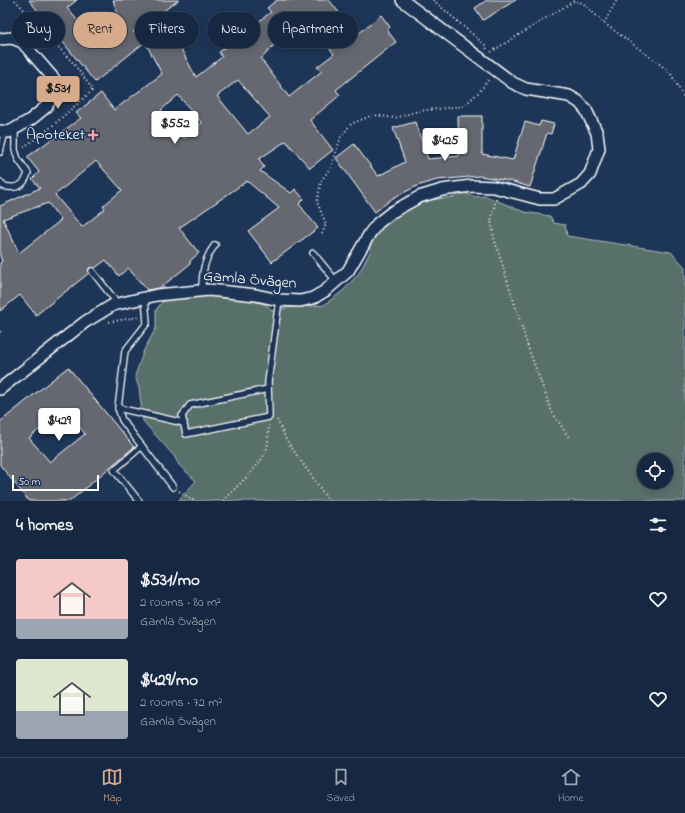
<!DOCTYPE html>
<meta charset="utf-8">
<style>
:root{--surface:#162841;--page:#1f3048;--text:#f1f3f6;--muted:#9ea6b1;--line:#35445a;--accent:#d6ab8b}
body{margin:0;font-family:"Indie Flower",sans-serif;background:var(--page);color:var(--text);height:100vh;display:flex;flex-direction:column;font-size:15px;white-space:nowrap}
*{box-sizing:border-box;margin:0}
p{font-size:13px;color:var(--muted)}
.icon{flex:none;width:22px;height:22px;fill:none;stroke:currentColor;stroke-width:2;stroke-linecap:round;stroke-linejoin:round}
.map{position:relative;height:501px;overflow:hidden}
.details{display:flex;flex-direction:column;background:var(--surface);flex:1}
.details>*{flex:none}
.banner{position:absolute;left:12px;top:12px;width:400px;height:36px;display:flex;gap:8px}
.tools{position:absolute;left:637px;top:453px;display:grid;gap:8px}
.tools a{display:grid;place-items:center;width:36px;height:36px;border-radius:50%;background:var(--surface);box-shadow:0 2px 10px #0003,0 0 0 1px var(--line);font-size:20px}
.scale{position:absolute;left:12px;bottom:10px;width:87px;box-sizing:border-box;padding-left:4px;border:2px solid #fff;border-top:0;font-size:11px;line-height:14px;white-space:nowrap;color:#fff;-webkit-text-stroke:3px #1d3557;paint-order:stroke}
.price{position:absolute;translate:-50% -34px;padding:0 9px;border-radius:4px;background:#fff;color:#222;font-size:13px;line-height:26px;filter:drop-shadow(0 1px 2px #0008)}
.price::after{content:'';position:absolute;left:50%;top:24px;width:12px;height:9px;margin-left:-6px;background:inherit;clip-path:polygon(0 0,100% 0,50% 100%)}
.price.selected{background:var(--accent);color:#111}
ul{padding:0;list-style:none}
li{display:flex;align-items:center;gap:12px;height:100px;padding:0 16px}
li span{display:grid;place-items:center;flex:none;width:112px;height:80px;border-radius:4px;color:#555}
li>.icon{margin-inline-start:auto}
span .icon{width:48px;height:48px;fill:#fffc;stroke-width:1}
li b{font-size:17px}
h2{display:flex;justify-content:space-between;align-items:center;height:48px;padding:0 16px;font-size:17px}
.chip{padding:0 14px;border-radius:18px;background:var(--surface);box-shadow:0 2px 10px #0003,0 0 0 1px var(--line);font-size:14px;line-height:36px}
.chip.selected{background:var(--accent);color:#111}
.menu{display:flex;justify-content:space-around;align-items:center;height:56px;border-top:1px solid var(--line);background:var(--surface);font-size:11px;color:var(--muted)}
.menu a{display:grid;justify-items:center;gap:2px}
.menu .selected{color:var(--accent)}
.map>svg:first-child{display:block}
.green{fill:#586f6b;stroke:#acb7b5;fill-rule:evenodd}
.building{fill:#65686f;stroke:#fff;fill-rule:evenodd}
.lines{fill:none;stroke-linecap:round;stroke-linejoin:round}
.lane-casing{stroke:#fff;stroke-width:8}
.street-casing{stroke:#fff;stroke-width:14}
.path{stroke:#fff;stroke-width:2;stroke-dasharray:1 3;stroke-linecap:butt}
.lane{stroke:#1d3557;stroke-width:5.5}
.street{stroke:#1d3557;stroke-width:11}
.poi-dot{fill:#ff9aa2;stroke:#1d3557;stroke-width:1.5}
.labels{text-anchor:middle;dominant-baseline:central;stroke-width:3.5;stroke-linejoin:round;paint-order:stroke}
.poi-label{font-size:16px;fill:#fff;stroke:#1d3557;text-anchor:end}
.street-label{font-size:16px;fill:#fff;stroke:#1d3557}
</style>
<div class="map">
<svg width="685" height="501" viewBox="0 0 685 501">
<rect width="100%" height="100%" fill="#1d3557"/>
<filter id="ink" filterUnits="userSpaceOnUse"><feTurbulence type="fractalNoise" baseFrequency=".025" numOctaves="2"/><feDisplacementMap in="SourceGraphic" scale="8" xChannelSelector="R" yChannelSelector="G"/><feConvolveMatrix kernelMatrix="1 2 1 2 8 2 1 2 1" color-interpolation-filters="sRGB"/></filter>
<g filter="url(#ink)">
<path class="green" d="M464,193L476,197L486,196L524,212L550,216L554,223L565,225L567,236L671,252L685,267V501H178L196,481L179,465L174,456L143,421L139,388L135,376L144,350L156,328V310L162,302C195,292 235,295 267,305L272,311L285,308L324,305L344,290L359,273L370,252V245L385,222L410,208L430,200L454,197ZM644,460H666V482H644Z"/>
<g class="building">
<path d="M29,0H77L67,8L89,34L117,12L113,0H179L133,32L169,27L196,77L222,57L219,52L271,12L267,8L277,0H329L357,35L381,15L390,27L387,30L396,42L336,90L340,95L310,120L333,150L310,168L286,141L259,159L264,167L260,171L291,193L295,189L304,199L299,204L318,228L272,262L248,231L279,208L247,181L179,228L199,253L190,261V264L160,288L147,290L128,268L119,276L106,260L95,268H89V273L36,315L20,295L0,311V263L2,261L0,256V206L40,188L32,179L39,172L27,157L81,118L76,113L101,93L114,110L162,74L145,42L95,82ZM304,17L334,54L317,67L322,71L289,97L261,59L287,31ZM238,80L270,117L248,134L217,96ZM178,95L202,123L184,138L161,110ZM96,161L122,190L103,206L105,209L82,227L55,195ZM48,203L61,220L19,253L3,219Z"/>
<path d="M487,0H516L483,20L475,8Z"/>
<path d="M458,116H482V154L513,160L525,122L539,126L541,121L554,124L551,134L547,133L530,187L510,181L480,176L437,180L417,186L393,198L375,212L336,158L354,144L378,176L405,162L393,128L415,122L428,159L459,156Z"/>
<path d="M68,367L134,447L70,501H29L0,465V422ZM65,408L85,434L50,462L29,438Z"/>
</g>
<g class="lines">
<defs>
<g id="lane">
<path d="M0,152L5,132"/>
<path d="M0,182L3,186C16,189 24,187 28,173L18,159L15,150V129"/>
<path d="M313,253L336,281"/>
<path d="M92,271L118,304"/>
<path d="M202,290C202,273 204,259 215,245"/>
<path d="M145,298L147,323L125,351L118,408L122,420L173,487"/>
<path d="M268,389L190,405L182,416L186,434L269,417L268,382L279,300"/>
<path d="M118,408L184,423"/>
<path d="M139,501L114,470L142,446"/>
</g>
<g id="street">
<path d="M0,39L12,38L22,42L55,80V93L46,107L30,120L9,132L0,131"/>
<path d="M0,389L85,322L113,305L157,295L209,290L256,295L279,300L300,301L313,298L325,291L348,271L370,233L378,223L392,212L419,197L442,190L471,186L494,187L540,199H554L581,184L590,174L599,149L597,133L586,110L579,102L569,96L526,89L513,83L402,0"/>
</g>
</defs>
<use href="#lane" class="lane-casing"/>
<use href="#street" class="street-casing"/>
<g class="path">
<path d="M15,0L74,64L93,90L51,127L24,147"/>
<path d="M433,0L486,46L487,50"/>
<path d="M604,23L617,0"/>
<path d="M491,52L574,1L583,3L604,23L661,65L671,74L685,99"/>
<path d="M496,199L491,221L494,238L529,350L552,412L570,439"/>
<path d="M322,234L326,224L317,202L321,181L331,167L341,137L351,124L373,115L395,118L418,111L464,106L480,91L489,79"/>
<path d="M109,322L138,317"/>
<path d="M0,332L3,330"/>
<path d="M277,420L287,441L329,501"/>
<path d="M179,491L194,501"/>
<path d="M223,501C236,486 256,471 265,453C269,445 268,434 269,425"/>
</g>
<use href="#lane" class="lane"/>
<use href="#street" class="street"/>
</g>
</g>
<path class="poi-dot" d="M91 129h4v4h4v4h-4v4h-4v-4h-4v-4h4z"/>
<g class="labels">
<g class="poi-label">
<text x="85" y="135">Apoteket</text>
</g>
<g class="street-label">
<text transform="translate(250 280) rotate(5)">Gamla Övägen</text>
</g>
</g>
</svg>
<div class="tools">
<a><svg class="icon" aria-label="locate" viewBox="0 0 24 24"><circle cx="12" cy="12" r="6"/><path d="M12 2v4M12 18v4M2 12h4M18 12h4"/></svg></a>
</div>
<div class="scale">50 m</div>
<b class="price selected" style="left:58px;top:110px">$531</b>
<b class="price" style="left:175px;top:145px">$552</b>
<b class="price" style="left:445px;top:162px">$425</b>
<b class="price" style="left:59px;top:442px">$429</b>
<div class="banner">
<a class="chip">Buy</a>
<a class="chip selected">Rent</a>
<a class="chip">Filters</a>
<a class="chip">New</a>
<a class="chip">Apartment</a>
</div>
</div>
<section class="details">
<h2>4 homes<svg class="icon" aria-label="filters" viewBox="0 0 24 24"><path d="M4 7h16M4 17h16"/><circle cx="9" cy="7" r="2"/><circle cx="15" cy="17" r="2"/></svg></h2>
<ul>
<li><span style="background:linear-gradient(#f6c9c9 75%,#9aa5b1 0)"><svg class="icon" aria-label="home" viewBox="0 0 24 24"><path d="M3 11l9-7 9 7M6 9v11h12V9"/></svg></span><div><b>$531/mo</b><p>2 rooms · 80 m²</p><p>Gamla Övägen</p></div><svg class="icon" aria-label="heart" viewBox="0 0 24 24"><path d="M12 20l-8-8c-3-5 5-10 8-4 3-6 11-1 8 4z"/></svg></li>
<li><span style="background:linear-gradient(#dfe7d0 65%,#9aa5b1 0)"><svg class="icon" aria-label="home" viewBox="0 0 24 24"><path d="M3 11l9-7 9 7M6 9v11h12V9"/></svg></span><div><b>$429/mo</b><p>2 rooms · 72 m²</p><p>Gamla Övägen</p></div><svg class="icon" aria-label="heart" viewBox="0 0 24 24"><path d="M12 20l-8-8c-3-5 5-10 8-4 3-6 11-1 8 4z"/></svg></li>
</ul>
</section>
<nav class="menu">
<a class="selected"><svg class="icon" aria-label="map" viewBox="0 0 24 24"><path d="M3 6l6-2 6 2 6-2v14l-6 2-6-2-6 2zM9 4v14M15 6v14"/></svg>Map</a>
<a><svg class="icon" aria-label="saved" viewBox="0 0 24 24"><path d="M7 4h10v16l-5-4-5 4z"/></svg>Saved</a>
<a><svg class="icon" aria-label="home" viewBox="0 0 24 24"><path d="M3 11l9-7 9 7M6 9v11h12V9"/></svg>Home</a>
</nav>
